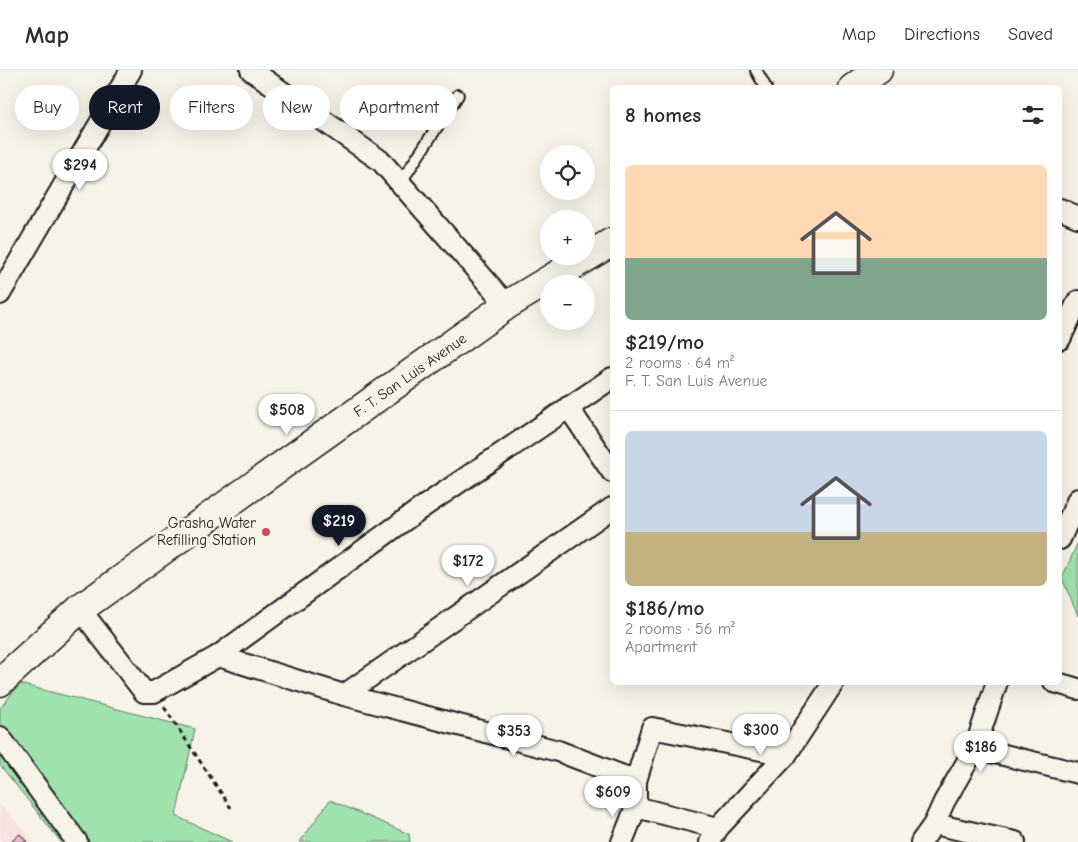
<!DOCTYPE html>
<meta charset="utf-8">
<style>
:root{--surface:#fff;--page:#f2f2f3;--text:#2b2b33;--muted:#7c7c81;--line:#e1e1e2;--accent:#111827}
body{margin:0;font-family:"Comic Neue",sans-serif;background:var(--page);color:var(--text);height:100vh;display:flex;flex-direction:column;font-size:19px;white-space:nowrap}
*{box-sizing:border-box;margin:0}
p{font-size:16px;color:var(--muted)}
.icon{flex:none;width:28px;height:28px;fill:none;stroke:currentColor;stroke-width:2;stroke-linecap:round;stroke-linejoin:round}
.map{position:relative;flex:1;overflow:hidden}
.panel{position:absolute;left:610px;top:15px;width:452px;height:600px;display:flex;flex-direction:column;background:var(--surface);border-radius:8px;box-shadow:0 5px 20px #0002}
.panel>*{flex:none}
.top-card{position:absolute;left:15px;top:15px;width:475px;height:45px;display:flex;gap:10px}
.controls{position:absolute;left:540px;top:75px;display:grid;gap:10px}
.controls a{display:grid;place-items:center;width:55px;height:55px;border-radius:50%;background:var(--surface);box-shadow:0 5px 20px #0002;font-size:25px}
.price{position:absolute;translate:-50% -42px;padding:0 11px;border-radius:18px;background:#fff;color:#222;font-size:16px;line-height:32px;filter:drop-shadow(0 1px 2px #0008)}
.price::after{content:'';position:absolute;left:50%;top:30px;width:15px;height:11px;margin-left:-8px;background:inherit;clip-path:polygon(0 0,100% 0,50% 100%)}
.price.active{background:var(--accent);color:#fff}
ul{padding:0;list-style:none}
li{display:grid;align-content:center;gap:10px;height:265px;padding:0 15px}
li+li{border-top:1px solid var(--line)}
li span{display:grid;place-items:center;height:155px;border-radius:8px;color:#555}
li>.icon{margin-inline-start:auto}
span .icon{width:90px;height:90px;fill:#fffc;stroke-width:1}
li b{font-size:21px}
h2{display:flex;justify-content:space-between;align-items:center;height:60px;padding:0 15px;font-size:21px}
.tag{padding:0 18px;border-radius:22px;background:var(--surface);box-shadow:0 5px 20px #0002;font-size:18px;line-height:45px}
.tag.active{background:var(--accent);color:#fff}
header{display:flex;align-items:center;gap:30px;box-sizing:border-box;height:70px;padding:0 25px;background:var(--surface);border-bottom:1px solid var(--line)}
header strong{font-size:24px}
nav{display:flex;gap:28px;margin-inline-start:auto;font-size:18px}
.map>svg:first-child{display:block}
.built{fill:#f6e2e1}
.green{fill:#9fe2ad;stroke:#5e7f64}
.building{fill:#f2bad1;stroke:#1c1c1c}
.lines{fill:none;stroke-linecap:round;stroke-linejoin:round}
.lane-casing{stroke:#1c1c1c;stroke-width:14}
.street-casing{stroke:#1c1c1c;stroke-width:24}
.secondary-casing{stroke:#1c1c1c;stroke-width:31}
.path{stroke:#1c1c1c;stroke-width:3;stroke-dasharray:5 4;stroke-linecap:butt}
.lane{stroke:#f7f3e8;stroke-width:10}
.street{stroke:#f7f3e8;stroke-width:20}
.secondary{stroke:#f7f3e8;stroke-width:28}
.poi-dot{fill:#d1495b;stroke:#f7f3e8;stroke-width:2}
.labels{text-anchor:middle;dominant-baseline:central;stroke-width:4.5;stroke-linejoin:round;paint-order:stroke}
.street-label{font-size:15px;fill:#1c1c1c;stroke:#f7f3e8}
.poi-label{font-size:15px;fill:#1c1c1c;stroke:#f7f3e8;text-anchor:end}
</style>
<header>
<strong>Map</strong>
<nav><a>Map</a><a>Directions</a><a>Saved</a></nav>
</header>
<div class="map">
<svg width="1078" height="772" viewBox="0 0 1078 772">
<rect width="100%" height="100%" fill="#f7f3e8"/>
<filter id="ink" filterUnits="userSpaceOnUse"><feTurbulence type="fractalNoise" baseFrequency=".02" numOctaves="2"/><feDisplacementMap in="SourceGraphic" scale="10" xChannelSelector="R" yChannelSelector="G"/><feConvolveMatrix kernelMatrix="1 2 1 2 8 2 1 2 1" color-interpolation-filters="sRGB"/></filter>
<g filter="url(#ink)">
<path class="built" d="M0,734L34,772H0Z"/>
<g class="green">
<path d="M1078,472V546L1062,508Z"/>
<path d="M20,614L195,659L176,746L232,772H61L0,695V638Z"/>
<path d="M330,730L409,764L410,772H300Z"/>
</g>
<path class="building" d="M20,764L27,772H11Z"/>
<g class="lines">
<defs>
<g id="lane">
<path d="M756,0L766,18"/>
<path d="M401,112L458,25"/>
</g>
<g id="street">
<path d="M251,0L381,91L507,235"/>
<path d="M1060,139L1078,147"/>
<path d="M0,224L131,0"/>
<path d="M1060,269L1078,231"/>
<path d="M568,337L612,402"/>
<path d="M1060,469L1078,429"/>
<path d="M80,539L144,622H154L218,586L420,439L612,308"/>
<path d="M218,586L344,625L558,681L636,711L652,658L786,685"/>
<path d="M1054,612L1078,619"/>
<path d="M344,625L612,438"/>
<path d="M0,667L77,772"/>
<path d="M975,678L1078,703"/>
<path d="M636,711V737L718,758"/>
<path d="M934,754L1015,772"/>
<path d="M622,772L636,737"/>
<path d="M710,772L718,758L786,685L834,612"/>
<path d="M921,772L934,754L944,732L975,678L997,612"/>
</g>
<g id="secondary">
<path d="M853,18L878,0"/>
<path d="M0,612L80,539L507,235L612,172"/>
</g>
</defs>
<use href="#lane" class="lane-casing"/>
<use href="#street" class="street-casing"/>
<use href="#secondary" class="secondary-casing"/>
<path class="path" d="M164,637L231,738"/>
<use href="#lane" class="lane"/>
<use href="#street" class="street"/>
<use href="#secondary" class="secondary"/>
</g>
</g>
<circle class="poi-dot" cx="266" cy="462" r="5"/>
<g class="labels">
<g class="street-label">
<text transform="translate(410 305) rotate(-35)">F. T. San Luis Avenue</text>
</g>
<g class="poi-label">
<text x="256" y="453">Grasha Water<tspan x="256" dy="17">Refilling Station</tspan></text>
</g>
</g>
</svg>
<div class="controls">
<a><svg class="icon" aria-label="locate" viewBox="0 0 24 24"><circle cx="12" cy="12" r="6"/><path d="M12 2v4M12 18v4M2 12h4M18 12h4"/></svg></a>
<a>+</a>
<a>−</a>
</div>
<b class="price" style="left:80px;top:121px">$294</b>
<b class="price" style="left:287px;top:366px">$508</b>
<b class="price active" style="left:339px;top:477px">$219</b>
<b class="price" style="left:468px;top:517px">$172</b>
<b class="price" style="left:761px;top:686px">$300</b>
<b class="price" style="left:514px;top:687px">$353</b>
<b class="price" style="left:981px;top:703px">$186</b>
<b class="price" style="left:613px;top:748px">$609</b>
<div class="top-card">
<a class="tag">Buy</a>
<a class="tag active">Rent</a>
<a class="tag">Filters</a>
<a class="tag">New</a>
<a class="tag">Apartment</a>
</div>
<section class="panel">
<h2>8 homes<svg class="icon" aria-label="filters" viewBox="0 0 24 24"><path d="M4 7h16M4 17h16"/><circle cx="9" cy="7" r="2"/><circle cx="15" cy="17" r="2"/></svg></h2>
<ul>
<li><span style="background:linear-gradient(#ffd9b3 60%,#7fa58c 0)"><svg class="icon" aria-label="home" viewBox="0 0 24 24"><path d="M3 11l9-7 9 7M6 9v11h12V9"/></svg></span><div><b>$219/mo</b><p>2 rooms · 64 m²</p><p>F. T. San Luis Avenue</p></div></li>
<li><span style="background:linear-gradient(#c9d6e8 65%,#c2b280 0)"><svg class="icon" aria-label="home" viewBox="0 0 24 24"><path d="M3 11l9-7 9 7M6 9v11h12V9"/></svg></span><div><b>$186/mo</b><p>2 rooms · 56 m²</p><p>Apartment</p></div></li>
</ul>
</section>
</div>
